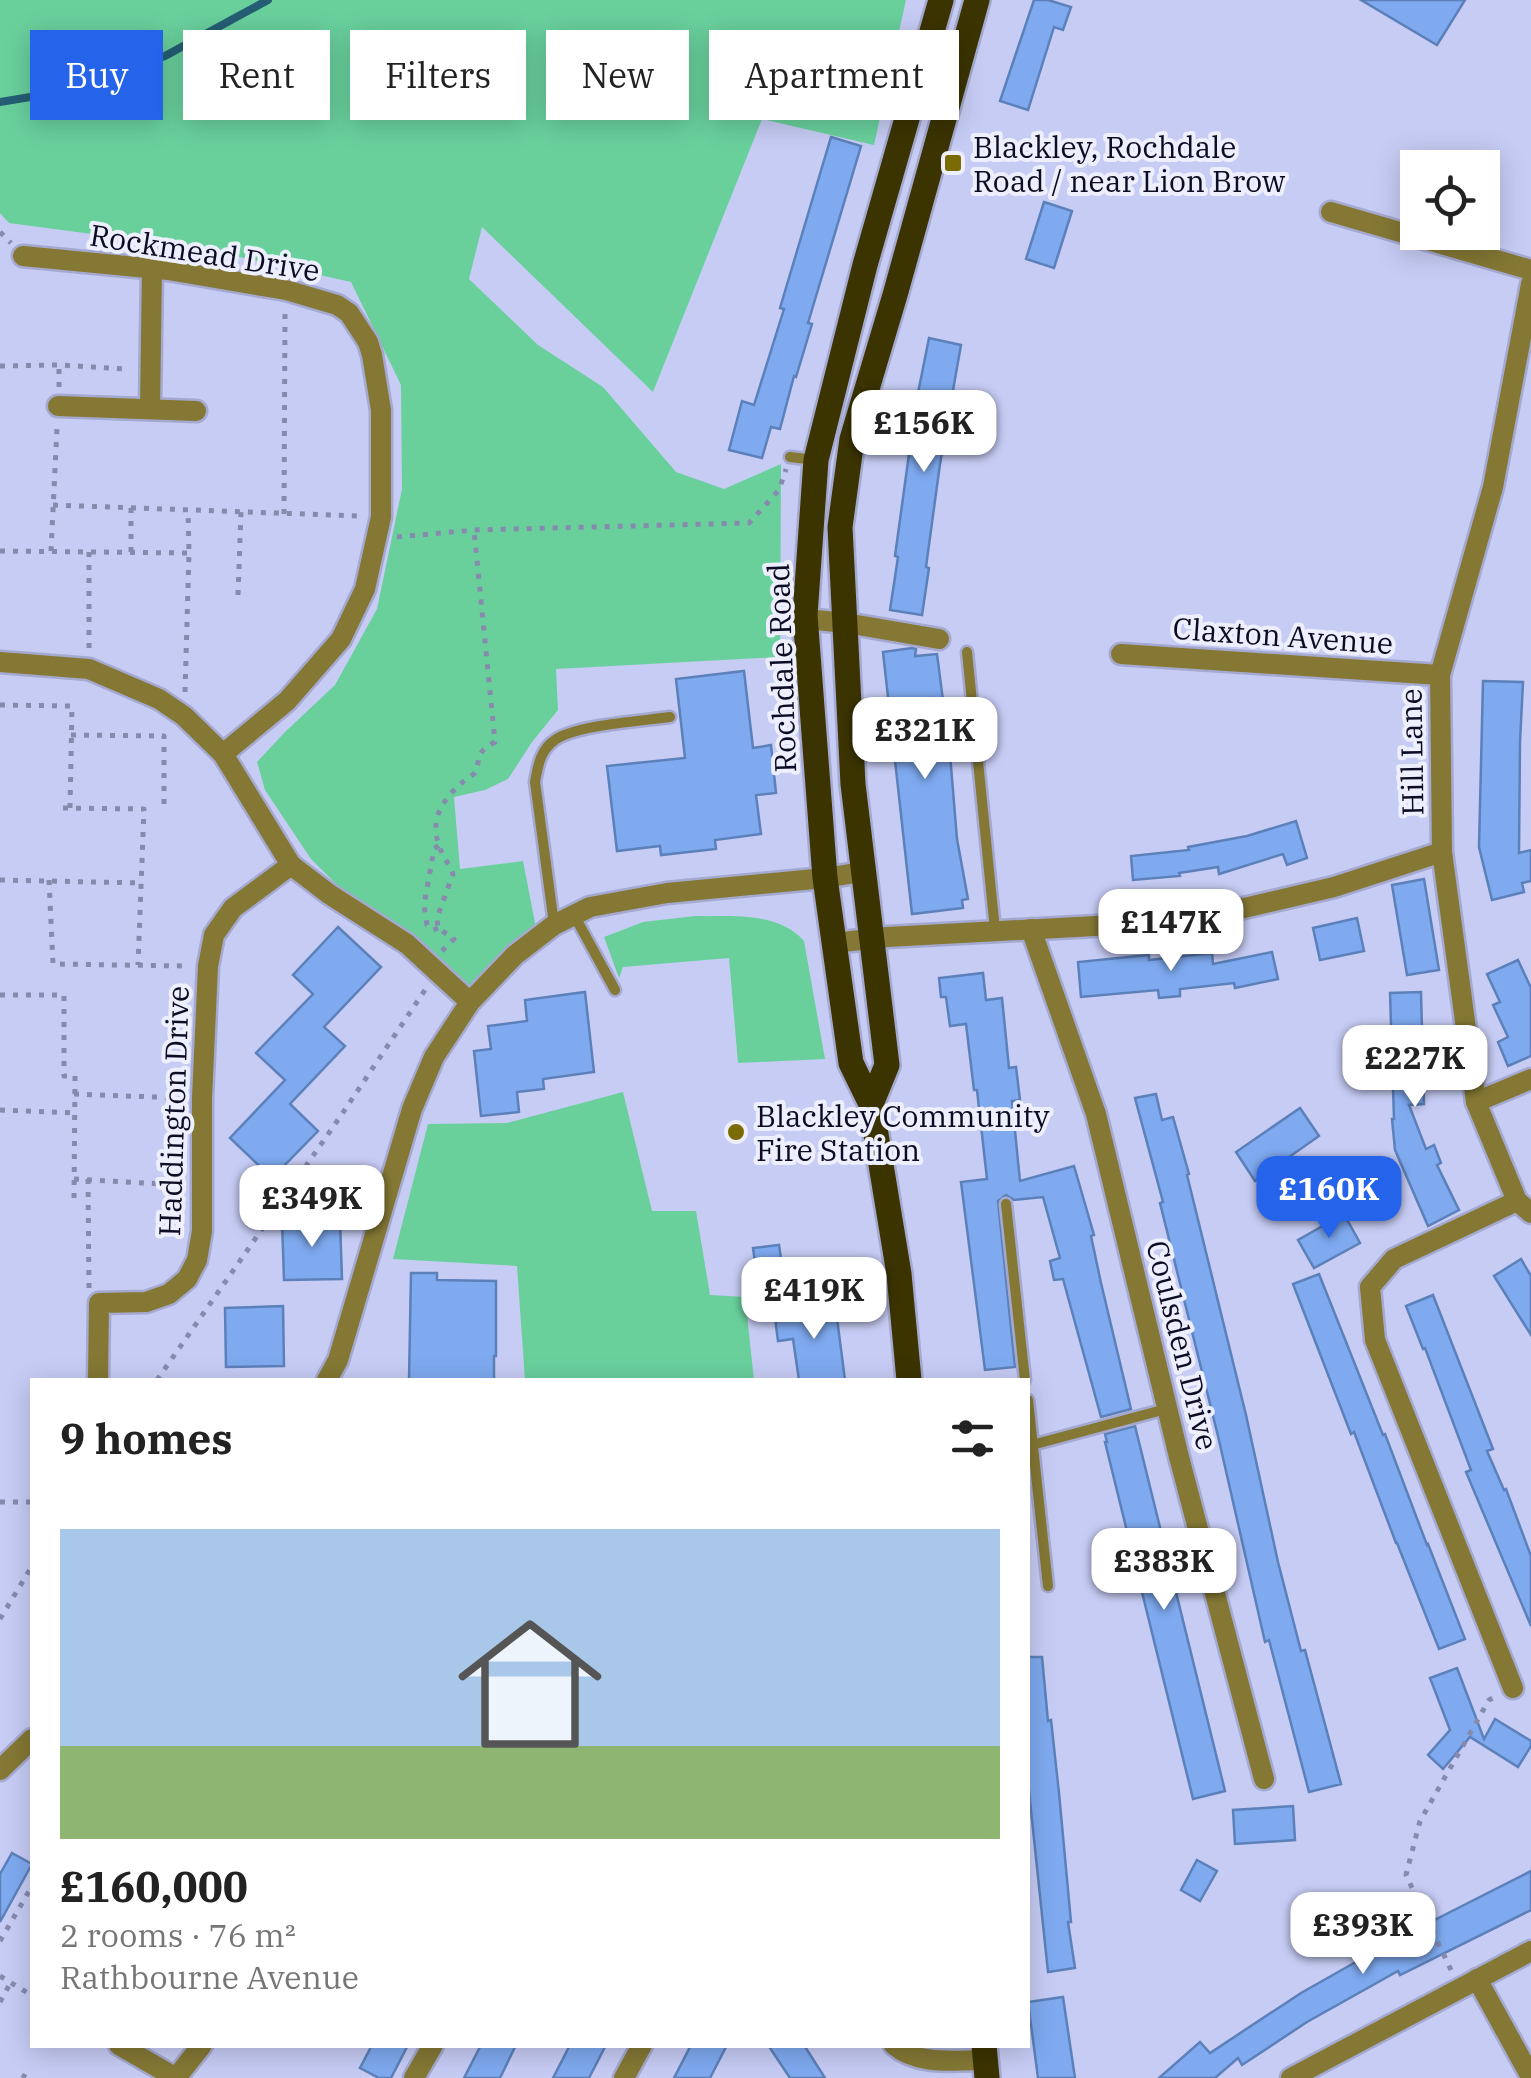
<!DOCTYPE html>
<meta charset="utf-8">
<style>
:root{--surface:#fff;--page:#f6f6f6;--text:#222;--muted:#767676;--line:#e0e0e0;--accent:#2563eb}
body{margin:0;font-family:"IBM Plex Serif",serif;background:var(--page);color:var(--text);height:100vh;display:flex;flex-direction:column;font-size:38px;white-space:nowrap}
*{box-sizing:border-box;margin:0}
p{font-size:32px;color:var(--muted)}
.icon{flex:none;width:55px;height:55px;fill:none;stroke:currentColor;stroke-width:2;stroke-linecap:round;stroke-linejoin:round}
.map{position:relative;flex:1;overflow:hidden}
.sheet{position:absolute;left:30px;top:1378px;width:1000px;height:670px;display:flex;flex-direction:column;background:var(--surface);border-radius:0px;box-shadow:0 5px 25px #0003}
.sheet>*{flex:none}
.hud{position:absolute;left:30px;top:30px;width:1000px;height:90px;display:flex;gap:20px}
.fabs{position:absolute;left:1400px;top:150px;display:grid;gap:20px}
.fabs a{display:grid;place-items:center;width:100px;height:100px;border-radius:0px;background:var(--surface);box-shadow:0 5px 25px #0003;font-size:50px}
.price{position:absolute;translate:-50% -85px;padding:0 22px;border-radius:20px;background:#fff;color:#222;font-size:32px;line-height:65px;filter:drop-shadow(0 2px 5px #0008)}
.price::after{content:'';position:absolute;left:50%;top:60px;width:30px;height:22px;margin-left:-15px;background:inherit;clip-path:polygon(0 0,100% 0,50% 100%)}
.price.selected{background:var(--accent);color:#fff}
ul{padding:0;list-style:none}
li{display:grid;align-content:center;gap:20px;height:530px;padding:0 30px}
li+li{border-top:2px solid var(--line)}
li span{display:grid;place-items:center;height:310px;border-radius:0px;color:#555}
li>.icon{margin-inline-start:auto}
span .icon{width:180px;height:180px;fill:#fffc;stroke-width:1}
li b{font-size:42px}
h2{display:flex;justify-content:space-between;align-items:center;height:120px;padding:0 30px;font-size:42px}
.tag{padding:0 35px;border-radius:0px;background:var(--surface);box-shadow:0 5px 25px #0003;font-size:35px;line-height:90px}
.tag.selected{background:var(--accent);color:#fff}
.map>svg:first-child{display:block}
.green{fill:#69d09c}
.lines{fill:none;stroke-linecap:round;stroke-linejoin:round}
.stream{stroke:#255e74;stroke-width:8}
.building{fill:#7faaf0;stroke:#5c80b9;stroke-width:2.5}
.service-casing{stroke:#a5a9cf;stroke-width:15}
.minor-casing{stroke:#a5a9cf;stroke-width:25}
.primary-casing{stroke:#a5a9cf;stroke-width:30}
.path{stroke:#868aad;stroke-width:5;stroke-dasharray:5 8;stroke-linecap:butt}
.service{stroke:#847834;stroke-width:10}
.minor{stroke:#847834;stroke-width:20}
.primary{stroke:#3b3300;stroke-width:25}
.poi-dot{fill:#7a6b05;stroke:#edeffd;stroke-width:4}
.labels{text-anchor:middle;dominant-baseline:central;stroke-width:8;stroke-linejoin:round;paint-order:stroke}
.poi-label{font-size:30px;fill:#0c0c24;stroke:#edeffd;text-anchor:start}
.street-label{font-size:30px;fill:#0c0c24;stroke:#edeffd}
</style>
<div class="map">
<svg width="1531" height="2078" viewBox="0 0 1531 2078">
<rect width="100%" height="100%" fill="#c7ccf5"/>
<g class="green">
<path d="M0,0H906L874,145L762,119L653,392L482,227L469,279L538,345L603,387L676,472L724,489L781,464L780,657L556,669L558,710L532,742L508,779L485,790L454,797L460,869L523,861L537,933L467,990L412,933L338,886L311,859L265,790L257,762L285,732L335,685L377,609L402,489L401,385L351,282L204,249L9,223L0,213Z"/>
<path d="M695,916C731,917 778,911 804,941L825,1059L738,1063L729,958L623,967L619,978L604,937L643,922Z"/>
<path d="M623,1092L652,1211H696L710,1295L745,1297L754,1380H525L517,1266L393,1259L428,1124L507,1123Z"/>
</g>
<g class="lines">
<path class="stream" d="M0,102L66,91L165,56L268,0"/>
</g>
<g class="building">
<path d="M1034,0H1048L1071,7L1063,30L1054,27L1028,110L1000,101Z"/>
<path d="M1361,0H1465L1437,45Z"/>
<path d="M831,137L861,146L808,323L812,324L796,377L794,376L780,429L771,427L762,458L729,450L742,401L754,405L784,309L780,308Z"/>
<path d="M1044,202L1072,211L1054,268L1026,259Z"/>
<path d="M929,338L961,345L940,464L926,567L929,568L922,615L890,610L898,557L895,556L916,403Z"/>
<path d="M912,648L916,649L915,656L937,654L950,754L957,839L968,899L962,900L963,908L912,914L883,652Z"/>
<path d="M744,671L753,748L771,745L776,793L756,795L761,834L715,840L716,849L661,855L660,846L617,851L607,766L685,758L676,679Z"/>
<path d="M1483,681L1523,682L1520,742L1519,853L1531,850V881L1522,883L1524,892L1492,900L1479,847Z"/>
<path d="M1296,821L1307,858L1287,865L1283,854L1219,874L1218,867L1179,873L1180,876L1133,880L1131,856L1189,850L1188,847L1247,836Z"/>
<path d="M1424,879L1439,970L1407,975L1392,885Z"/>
<path d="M1357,918L1364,951L1320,960L1313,928Z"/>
<path d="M338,927L381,967L324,1027L345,1046L290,1104L318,1131L272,1178L230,1138L285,1080L256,1053L313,994L293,975Z"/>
<path d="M1272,952L1278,979L1235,988L1234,983L1180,989V996L1159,998L1158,990L1081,997L1078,962L1149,955V960L1212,953L1213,964Z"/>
<path d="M1518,960L1531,988V1056L1508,1066L1498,1042L1508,1037L1493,1005L1500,1002L1487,974Z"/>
<path d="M983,973L986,1000L1002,998L1009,1068L1016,1067L1020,1100L1012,1101L1020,1181L1074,1166L1094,1235L1091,1236L1101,1283L1131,1409L1101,1417L1063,1279L1054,1280L1050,1261L1060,1258L1043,1197L1014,1200L1006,1195L998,1201L1015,1367L985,1370L961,1182L987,1179L977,1090H974L966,1024L950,1026L946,997H941L939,978Z"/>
<path d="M585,992L594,1072L543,1079L544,1089L517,1092L519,1112L481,1116L474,1051L491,1049L488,1026L527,1021L525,1000Z"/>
<path d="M1421,992L1424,1104L1409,1105L1426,1149L1434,1145L1441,1163L1437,1165L1459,1210L1428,1226L1395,1150L1392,1119H1394L1390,993Z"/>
<path d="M1156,1094L1162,1120L1173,1117L1189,1174L1187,1175L1246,1415L1278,1562L1301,1651L1305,1650L1341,1784L1309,1792L1269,1640L1265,1642L1218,1436L1160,1203L1163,1202L1135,1098Z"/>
<path d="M1300,1108L1319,1136L1255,1181L1236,1152Z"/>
<path d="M1344,1214L1360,1243L1314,1268L1298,1240Z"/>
<path d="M340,1220L342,1279L284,1280L282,1221Z"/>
<path d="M779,1245L784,1279L758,1283L753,1248Z"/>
<path d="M1521,1259L1531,1276V1335L1494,1276Z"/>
<path d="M411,1273H437V1280L496,1281V1356H494V1380H409Z"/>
<path d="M1319,1274L1383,1435L1385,1434L1427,1545L1428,1544L1465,1639L1439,1649L1397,1543H1396L1354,1432L1351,1434L1293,1284Z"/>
<path d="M1433,1295L1493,1449L1487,1451L1504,1490L1506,1489L1531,1556V1626L1466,1472L1471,1470L1425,1348L1423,1349L1406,1306Z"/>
<path d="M835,1303L845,1380H799L793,1339L778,1341L775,1318L793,1316L792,1308Z"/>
<path d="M283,1306L284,1366L226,1367L225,1308Z"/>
<path d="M1135,1426L1225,1791L1193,1799L1105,1442H1107L1105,1434Z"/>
<path d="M1028,1657H1042L1048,1721L1051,1720L1059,1793L1071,1922H1068L1075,1968L1048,1972L1028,1782Z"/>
<path d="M1457,1668L1484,1739L1495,1719L1531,1741V1746L1518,1767L1470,1737L1443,1769L1428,1755L1450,1730L1430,1678Z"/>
<path d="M1293,1806L1295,1840L1235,1844L1233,1810Z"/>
<path d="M12,1853L32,1864L0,1922V1874Z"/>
<path d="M1197,1860L1217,1871L1200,1901L1181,1890Z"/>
<path d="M1531,1871V1910L1400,1975L1398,1971L1307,2022L1242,2065L1238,2058L1215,2078H1159L1200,2042L1210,2053L1301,1993L1393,1941Z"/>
<path d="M1063,1997L1075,2078H1038L1028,2002Z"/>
<path d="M372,2045H408L391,2078H379L360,2068Z"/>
<path d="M481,2045H516L500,2078H464Z"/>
<path d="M570,2045H606L589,2078H553Z"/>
<path d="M691,2045H727L710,2078H674Z"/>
<path d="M768,2045H804L825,2078H790Z"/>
</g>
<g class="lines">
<defs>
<g id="service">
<path d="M790,457L815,460"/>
<path d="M967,652L995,930"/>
<path d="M574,915L615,990"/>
<path d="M554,924L535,782C538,766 540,750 555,740C576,725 642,721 670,717"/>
<path d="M1006,1204L1025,1380"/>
<path d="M1028,1400L1048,1586"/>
<path d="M1032,1445L1166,1409"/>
</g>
<g id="minor">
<path d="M1331,212L1531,270"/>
<path d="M23,256L168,270L286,290L337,305L349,313L368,342L372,355L381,410V517L365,589L341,639L287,701L223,754"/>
<path d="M1531,284L1493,487L1440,675L1442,852L1476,1102L1517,1201L1531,1213"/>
<path d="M58,406L196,411"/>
<path d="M150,409L152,268"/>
<path d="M806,619L846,623L939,639"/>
<path d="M1121,654L1440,675"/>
<path d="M0,662L89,669L159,699L184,716L223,754L291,865L329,894L407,944L470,1002"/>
<path d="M1031,929L1096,1114L1179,1457L1264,1779"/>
<path d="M834,943L887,937L1188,921L1334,887L1442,852"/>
<path d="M1476,1102L1531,1079"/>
<path d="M98,1380L99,1303L146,1302L169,1294L187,1279L197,1260L202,1231V1098L208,966L214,935L233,908L291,865"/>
<path d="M327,1380L338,1360L412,1109L434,1057L470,1002L515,955L554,925L590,907L667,893L825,878L862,872"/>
<path d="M1513,1688L1375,1340L1370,1287L1394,1259L1517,1201"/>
<path d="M0,1770L32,1739"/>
<path d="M1477,1979L1531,2077"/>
<path d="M119,2045L176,2078L202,2045"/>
<path d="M894,2045C918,2066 956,2060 985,2060"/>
<path d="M414,2078L433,2045"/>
<path d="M624,2078L642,2045"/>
<path d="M1291,2078L1531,1951"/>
</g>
<g id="primary">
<path d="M871,1104L887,1065L853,784L840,527L852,439L895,295L977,0"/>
<path d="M909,1380L899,1274L871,1104L851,1063L825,878L805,615L816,460L865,265L941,0"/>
<path d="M984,2045L987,2078"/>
</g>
</defs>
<use href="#service" class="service-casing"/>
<use href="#minor" class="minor-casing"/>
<use href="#primary" class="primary-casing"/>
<g class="path">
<path d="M0,232L11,243"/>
<path d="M0,366L59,365L127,369"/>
<path d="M59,387V365"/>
<path d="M53,505L360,516"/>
<path d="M131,508V552"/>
<path d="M284,514L285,313"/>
<path d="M397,537L474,530L749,523L779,490L786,469"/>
<path d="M0,551L189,553"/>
<path d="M51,551L57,428"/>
<path d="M89,552V649"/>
<path d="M238,595L241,512"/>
<path d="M185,692L189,553L188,510"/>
<path d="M0,705L72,706L70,809"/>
<path d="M71,735L164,736V812"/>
<path d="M63,808L144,809L138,965"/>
<path d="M0,880L142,883"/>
<path d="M49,880L53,964L186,966"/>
<path d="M438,928L433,930L427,925L424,905L434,849L439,845"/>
<path d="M442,951L454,939L438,928L437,918L453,874C449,864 442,855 439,845C427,814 451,789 475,773C481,756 476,752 495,742L474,530"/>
<path d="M0,995H64V1076H75L74,1200"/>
<path d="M74,1094L181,1098"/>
<path d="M0,1110L75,1113"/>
<path d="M74,1179L181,1185"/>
<path d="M88,1179L89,1288"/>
<path d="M157,1380L340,1117L425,990"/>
<path d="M0,1502H32"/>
<path d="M0,1619L32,1566"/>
<path d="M0,1941L32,1886"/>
<path d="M1451,1970L1406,1875L1420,1821L1489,1700L1493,1698"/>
<path d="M0,1976L31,1995"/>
<path d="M0,2002L11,1982"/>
<path d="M23,2078L25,2074"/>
</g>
<use href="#service" class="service"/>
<use href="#minor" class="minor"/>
<use href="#primary" class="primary"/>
</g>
<g class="poi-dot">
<rect x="943" y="153" width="20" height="20" rx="5"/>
<circle cx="736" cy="1132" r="10"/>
</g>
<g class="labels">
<g class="poi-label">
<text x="973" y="146">Blackley, Rochdale<tspan x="973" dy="34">Road / near Lion Brow</tspan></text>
<text x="756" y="1115">Blackley Community<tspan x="756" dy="34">Fire Station</tspan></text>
</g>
<g class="street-label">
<text transform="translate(205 252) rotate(9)">Rockmead Drive</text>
<text transform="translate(1283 635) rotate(4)">Claxton Avenue</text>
<text transform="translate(781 668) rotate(-92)">Rochdale Road</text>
<text transform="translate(1411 752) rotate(-91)">Hill Lane</text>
<text transform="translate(173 1111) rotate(-88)">Haddington Drive</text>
<text transform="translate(1183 1345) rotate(76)">Coulsden Drive</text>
</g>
</g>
</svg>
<div class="fabs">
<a><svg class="icon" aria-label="locate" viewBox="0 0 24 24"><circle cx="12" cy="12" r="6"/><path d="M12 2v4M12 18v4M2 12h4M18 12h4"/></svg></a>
</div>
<b class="price" style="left:924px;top:475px">£156K</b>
<b class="price" style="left:925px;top:782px">£321K</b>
<b class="price" style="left:1171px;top:974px">£147K</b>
<b class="price" style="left:1415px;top:1110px">£227K</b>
<b class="price selected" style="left:1329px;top:1241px">£160K</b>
<b class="price" style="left:312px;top:1250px">£349K</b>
<b class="price" style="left:814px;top:1342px">£419K</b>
<b class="price" style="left:1164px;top:1613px">£383K</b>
<b class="price" style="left:1363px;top:1977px">£393K</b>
<div class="hud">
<a class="tag selected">Buy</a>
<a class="tag">Rent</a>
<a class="tag">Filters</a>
<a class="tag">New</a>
<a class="tag">Apartment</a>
</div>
<section class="sheet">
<h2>9 homes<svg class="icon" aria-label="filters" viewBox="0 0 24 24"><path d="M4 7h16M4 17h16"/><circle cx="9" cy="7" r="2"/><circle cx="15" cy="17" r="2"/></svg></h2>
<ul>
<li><span style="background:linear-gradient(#a9c7e8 70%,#8fb573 0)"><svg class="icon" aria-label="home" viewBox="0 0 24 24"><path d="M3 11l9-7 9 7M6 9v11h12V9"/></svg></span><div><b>£160,000</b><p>2 rooms · 76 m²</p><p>Rathbourne Avenue</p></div></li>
</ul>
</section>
</div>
